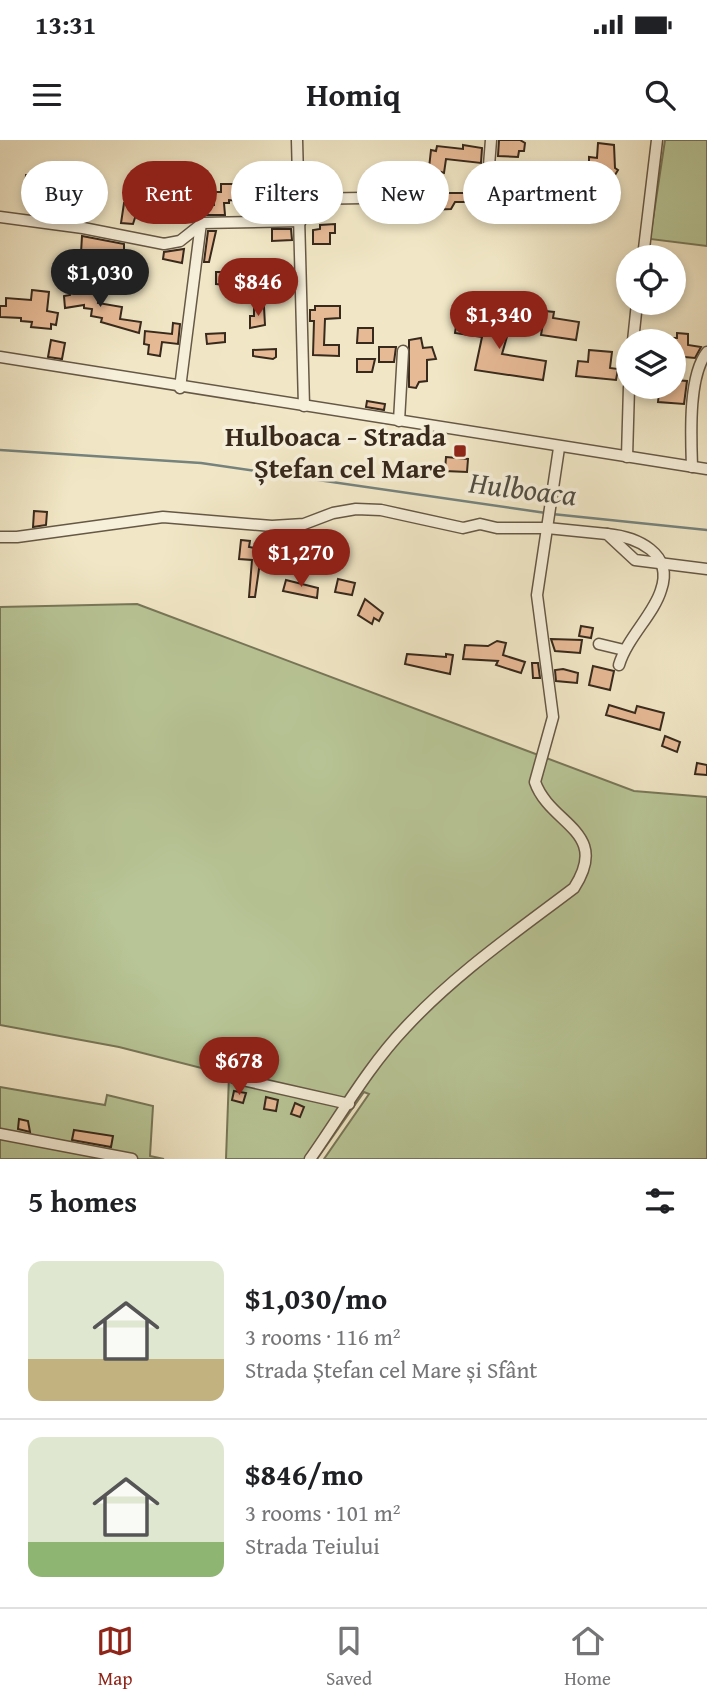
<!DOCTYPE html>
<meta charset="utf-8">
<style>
:root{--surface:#fff;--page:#f2f2f2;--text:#202124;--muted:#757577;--line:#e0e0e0;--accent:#8f2418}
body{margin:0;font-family:"Gentium Book Plus",serif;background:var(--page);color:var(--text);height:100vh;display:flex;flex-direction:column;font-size:26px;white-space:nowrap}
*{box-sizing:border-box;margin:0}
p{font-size:23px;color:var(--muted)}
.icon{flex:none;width:38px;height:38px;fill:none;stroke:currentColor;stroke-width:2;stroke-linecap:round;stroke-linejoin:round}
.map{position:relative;height:1019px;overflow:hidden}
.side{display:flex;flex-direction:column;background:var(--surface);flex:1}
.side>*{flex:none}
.top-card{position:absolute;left:21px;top:21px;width:665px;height:63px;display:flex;gap:14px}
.buttons{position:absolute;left:616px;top:105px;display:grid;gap:14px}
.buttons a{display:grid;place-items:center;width:70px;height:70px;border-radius:50%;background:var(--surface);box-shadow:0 4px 10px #0003;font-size:35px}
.price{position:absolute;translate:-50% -60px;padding:0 16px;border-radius:24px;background:var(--accent);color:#fff;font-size:23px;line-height:46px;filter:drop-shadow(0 2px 4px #0008)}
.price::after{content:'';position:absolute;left:50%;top:42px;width:21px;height:16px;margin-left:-10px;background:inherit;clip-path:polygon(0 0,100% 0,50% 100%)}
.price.selected{background:#222;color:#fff}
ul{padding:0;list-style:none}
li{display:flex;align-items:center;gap:21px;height:175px;padding:0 28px}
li+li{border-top:2px solid var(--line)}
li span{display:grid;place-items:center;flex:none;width:196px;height:140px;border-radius:14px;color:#555}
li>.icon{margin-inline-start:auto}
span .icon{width:84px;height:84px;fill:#fffc;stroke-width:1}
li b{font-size:30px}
h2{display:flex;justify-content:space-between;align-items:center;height:84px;padding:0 28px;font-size:30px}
.pill{padding:0 24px;border-radius:32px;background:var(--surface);box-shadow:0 4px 10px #0003;font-size:24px;line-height:63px}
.pill.selected{background:var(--accent);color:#fff}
.status{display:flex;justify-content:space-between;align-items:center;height:49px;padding:0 35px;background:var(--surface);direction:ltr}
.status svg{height:19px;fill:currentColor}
header{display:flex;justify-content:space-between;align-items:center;height:91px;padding:0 28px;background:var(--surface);font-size:32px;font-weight:700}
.tab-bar{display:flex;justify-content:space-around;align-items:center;height:98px;border-top:2px solid var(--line);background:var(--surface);font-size:19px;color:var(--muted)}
.tab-bar a{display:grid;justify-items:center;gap:4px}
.tab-bar .selected{color:var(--accent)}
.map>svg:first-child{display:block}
.green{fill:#b8c596;stroke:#787759;stroke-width:2}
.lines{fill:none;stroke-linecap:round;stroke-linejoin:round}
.stream{stroke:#75827d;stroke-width:2.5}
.building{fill:#e7ba96;stroke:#37291c;stroke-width:2}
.minor-casing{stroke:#665846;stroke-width:13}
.minor{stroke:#f6efda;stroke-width:10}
.poi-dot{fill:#8f2418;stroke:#f6efda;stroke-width:2.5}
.labels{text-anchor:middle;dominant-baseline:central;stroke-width:7;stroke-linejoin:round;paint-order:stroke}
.poi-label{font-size:28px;font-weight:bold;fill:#37291c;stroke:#f6efda;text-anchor:end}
.water-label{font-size:30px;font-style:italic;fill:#514e44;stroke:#f6efda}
</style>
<div class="status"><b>13:31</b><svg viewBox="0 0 49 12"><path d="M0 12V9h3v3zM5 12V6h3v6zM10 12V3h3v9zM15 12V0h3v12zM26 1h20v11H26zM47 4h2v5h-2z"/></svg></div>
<header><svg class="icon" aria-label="menu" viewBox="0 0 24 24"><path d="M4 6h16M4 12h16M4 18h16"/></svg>Homiq<svg class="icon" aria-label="search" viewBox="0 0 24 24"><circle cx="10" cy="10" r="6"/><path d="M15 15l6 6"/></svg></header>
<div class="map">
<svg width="707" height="1019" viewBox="0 0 707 1019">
<rect width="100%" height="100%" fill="#f1e7c6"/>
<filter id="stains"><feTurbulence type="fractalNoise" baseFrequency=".00286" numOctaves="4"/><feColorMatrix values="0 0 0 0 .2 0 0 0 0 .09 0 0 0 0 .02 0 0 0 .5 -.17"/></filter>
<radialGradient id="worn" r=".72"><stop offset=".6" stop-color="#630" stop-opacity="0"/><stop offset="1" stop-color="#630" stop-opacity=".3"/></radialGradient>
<g class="green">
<path d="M665,0H707V106L650,99Z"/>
<path d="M137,464L634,651L707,657V1019H324L369,954L364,952L317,1019H226L229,935L119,907L0,885V467Z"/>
<path d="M0,947L105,965L107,955L153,966L150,1016L164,1019H0Z"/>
</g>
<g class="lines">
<g class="stream">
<path d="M0,310L201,323L546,373"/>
<path d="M552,374L707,390"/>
</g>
</g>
<g class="building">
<path d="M499,0H520L525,3L524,11H519L518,17L498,16Z"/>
<path d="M598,3L614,5L615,28L618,30L615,35L589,33V17L597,18Z"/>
<path d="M463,5L482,8L481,23L446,19L444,33L429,28L431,10L436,11L437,6L463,9Z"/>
<path d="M405,25V38L383,40L382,27Z"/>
<path d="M307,28H324L323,51H309Z"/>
<path d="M26,35L42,36L41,53L25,52Z"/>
<path d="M273,39L275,50L248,56V62L229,60V63H224L225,75H202L204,64L214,65V52H221V44H249Z"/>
<path d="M85,48L93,50L91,62L82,60Z"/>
<path d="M43,52L59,55L56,72L43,70Z"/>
<path d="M433,53H480L483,62H455L451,69L430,70Z"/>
<path d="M124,63L139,65L133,84L121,83Z"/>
<path d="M335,84V93H330V104H313V90L320,89V85Z"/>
<path d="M272,89H291L292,100L272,101Z"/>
<path d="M208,91H216L209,122H204Z"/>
<path d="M82,96L124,104V114L81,113Z"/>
<path d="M184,109L182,123L163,119L164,112Z"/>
<path d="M274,126H291L292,140L274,141Z"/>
<path d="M216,132H227V145L216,144Z"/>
<path d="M95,147L100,150L98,163L122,167L120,179L141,182L139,193L101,182L102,178L91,176L92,169L84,168V165L65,168L64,156L70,155V151Z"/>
<path d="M32,150L49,152L47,171L58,173L56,185L51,184V189L31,187L32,182L21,181V178L0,177V166H6V158L31,160Z"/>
<path d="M315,166H340V178L325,179L324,205H339V216L313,215L314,181H310V170H315Z"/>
<path d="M264,167L265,185L250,188V176H254V168Z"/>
<path d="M545,171L554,172L553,178L579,182L576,200L541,195Z"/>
<path d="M457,179L510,186L502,214L546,221L543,240L475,230L482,197L455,193Z"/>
<path d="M173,183L180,184L178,204L162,202L160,216L148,214L149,205L144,204L145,191L172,194Z"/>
<path d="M358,188H373V203H357Z"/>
<path d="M225,193V202L207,204L206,194Z"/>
<path d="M677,193L688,194V205L701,207L695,218L674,216V198H677Z"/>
<path d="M421,198L423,208L432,207L436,219L427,220V241L419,242L416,248L409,247V200Z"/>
<path d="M51,200L65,203L62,219L48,217Z"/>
<path d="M379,207H396L394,222H379Z"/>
<path d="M276,209V217L273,219L253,216V210Z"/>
<path d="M589,210L612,212L610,228L618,229L616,240L576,236L578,221L588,222Z"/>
<path d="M357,219H375L372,232H357Z"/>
<path d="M674,240L687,241L684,264L658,262L659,252L668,253V247H674Z"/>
<path d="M367,261L385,264L384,270L366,267Z"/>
<path d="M446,317L468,319L467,332L445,331Z"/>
<path d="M34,371L47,372L46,385L33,387Z"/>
<path d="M241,400L250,401L249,407L271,411L268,423L260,422L255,457H249L252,420L239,419Z"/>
<path d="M338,439L355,443L352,455L335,452Z"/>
<path d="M286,440L318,448L317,458L283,451Z"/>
<path d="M365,459L383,473L379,481L374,478L372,484L358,475Z"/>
<path d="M581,486L593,488L591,498L579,496Z"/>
<path d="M551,499L582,500L580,513L555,511Z"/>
<path d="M497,501L506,503L503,515L525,522L521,533L496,525L498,521L463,519L465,505L488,506Z"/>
<path d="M407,514L446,517V514L453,515L450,534L405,524Z"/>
<path d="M532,523H538L540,538H533Z"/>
<path d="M593,526L614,531L610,550L589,545Z"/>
<path d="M563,529L578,533L577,543L556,541L555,530Z"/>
<path d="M609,565L635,573L637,566L664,573L660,590L606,575Z"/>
<path d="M665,596L680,602L677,612L662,606Z"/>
<path d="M697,623L707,625V635L695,634Z"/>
<path d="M234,951L246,953L243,963L232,960Z"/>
<path d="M266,957L278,960L276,971L264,969Z"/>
<path d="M295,963L304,967L300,977L291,974Z"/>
<path d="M19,979L28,981L30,992L18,989Z"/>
<path d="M74,990L113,996L111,1007L72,1000Z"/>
</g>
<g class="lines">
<defs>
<g id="minor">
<path d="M297,0L304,266"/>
<path d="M487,51L491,0"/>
<path d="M301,59L426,57"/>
<path d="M0,77L83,88L164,104L180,101L199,86"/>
<path d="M643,117L657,0"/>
<path d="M633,201L637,163"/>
<path d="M0,217L707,329"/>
<path d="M180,248L201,83L301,81"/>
<path d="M399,281L403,211"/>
<path d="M627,317L629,247"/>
<path d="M692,327C691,296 688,236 707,212"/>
<path d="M607,394C637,397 674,413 661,450C654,474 627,498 619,525"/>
<path d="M0,397H17L163,377L272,386L304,384L333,373L356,369L381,370L463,388L480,384L497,388H547L607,394L635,420L707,429"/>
<path d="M599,504L624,510"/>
<path d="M234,938L349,964"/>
<path d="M0,994L132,1019"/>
<path d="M310,1019C341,975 368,927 405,888C455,834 516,792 574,748C611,691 550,685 535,642L553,577L537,455L559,308"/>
</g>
</defs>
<use href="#minor" class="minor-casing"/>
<use href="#minor" class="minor"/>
</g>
<rect class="poi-dot" x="453" y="304" width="14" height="14" rx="3.5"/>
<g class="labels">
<g class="poi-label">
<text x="446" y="295">Hulboaca - Strada<tspan x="446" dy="32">Ștefan cel Mare</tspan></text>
</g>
<g class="water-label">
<text transform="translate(523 348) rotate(7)">Hulboaca</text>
</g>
</g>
<rect width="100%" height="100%" filter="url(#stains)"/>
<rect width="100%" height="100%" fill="url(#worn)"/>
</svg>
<div class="buttons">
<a><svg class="icon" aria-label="locate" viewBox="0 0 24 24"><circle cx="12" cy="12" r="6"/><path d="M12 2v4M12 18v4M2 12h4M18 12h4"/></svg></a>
<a><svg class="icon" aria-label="layers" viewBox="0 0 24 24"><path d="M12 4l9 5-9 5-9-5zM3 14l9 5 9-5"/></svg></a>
</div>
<b class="price selected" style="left:100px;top:169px">$1,030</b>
<b class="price" style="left:258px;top:178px">$846</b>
<b class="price" style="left:499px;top:211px">$1,340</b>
<b class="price" style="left:301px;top:449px">$1,270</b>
<b class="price" style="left:239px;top:957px">$678</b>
<div class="top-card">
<a class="pill">Buy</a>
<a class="pill selected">Rent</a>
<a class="pill">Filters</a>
<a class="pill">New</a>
<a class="pill">Apartment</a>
</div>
</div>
<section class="side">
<h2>5 homes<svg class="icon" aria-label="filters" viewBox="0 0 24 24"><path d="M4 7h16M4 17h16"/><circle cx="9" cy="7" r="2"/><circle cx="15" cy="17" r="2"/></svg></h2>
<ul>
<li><span style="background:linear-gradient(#dfe7d0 70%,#c2b280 0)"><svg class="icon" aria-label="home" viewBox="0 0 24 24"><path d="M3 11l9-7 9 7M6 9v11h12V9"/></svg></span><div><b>$1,030/mo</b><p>3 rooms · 116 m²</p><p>Strada Ștefan cel Mare și Sfânt</p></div></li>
<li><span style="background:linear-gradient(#dfe7d0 75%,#8fb573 0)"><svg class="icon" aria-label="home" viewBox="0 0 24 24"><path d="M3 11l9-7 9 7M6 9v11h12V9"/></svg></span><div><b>$846/mo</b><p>3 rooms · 101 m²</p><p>Strada Teiului</p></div></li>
</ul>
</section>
<nav class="tab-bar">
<a class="selected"><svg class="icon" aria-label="map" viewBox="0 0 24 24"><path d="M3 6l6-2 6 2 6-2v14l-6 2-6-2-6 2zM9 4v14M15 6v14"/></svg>Map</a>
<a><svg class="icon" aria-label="saved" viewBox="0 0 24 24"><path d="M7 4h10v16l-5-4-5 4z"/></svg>Saved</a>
<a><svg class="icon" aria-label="home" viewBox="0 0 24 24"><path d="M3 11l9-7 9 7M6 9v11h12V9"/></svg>Home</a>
</nav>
